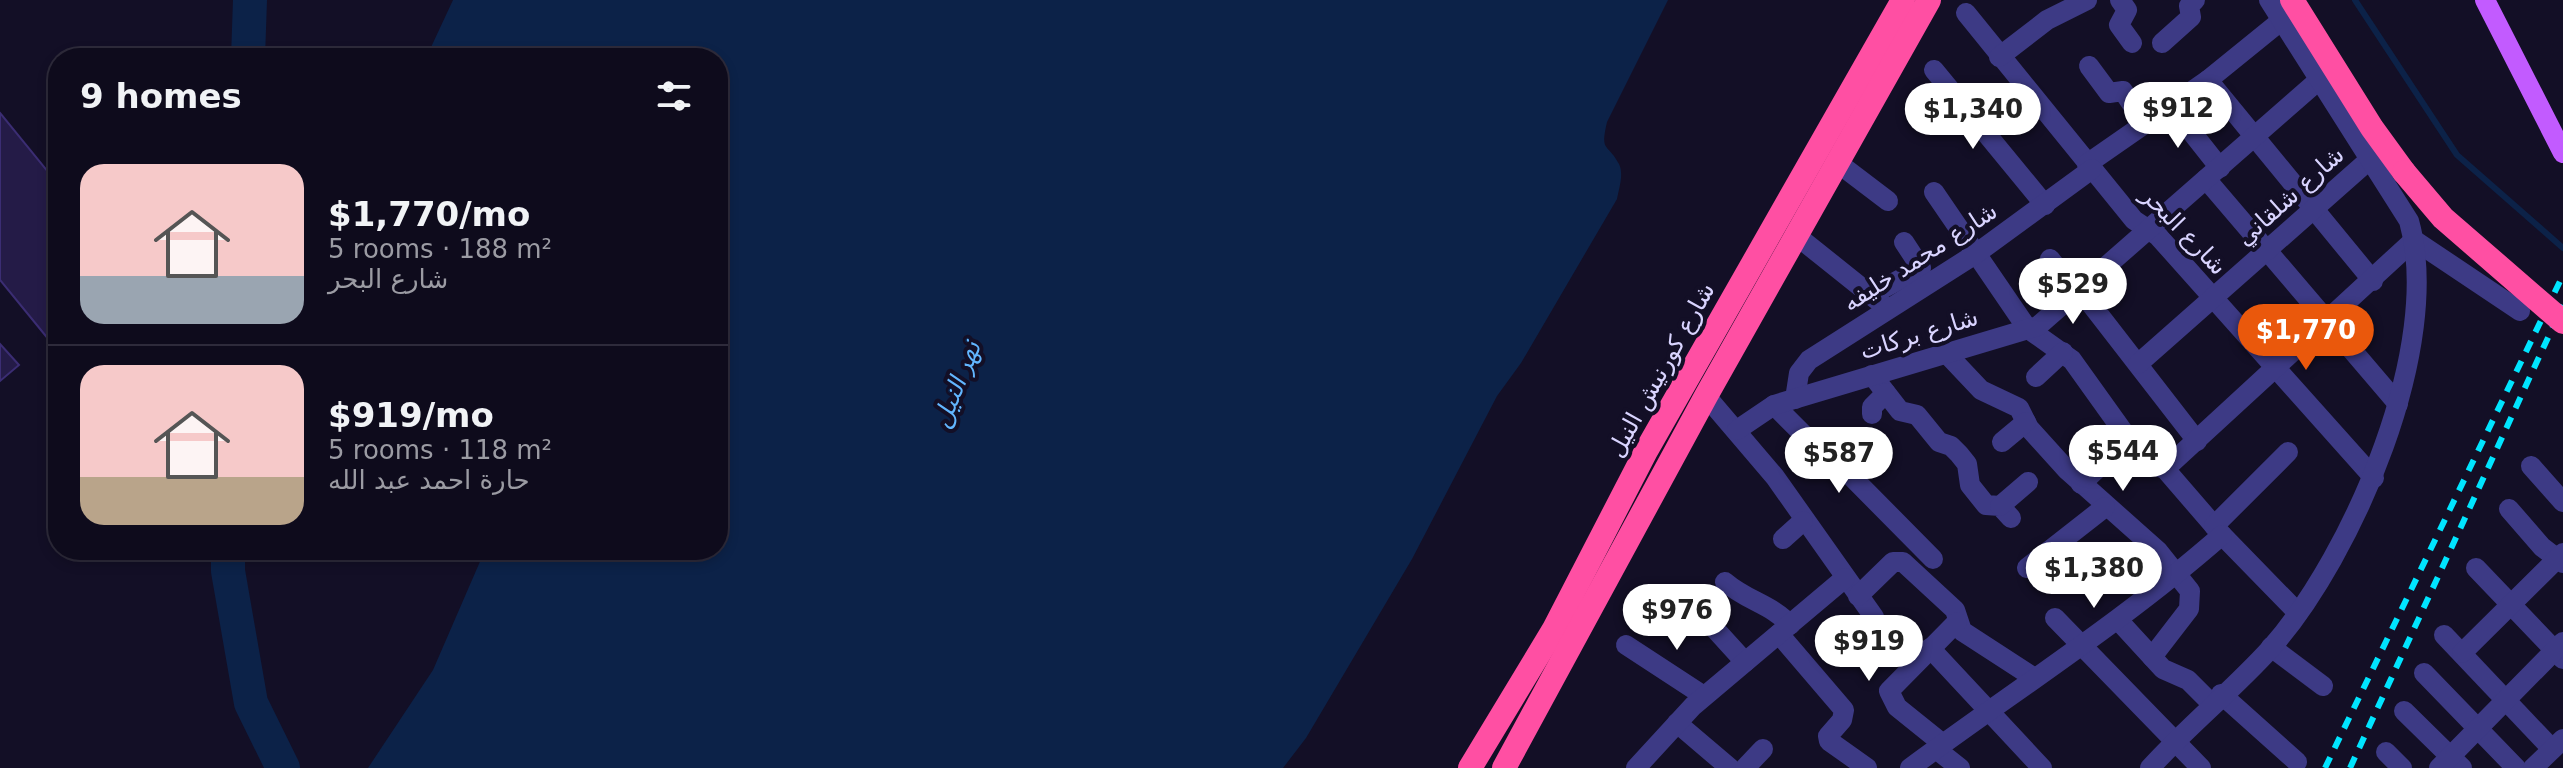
<!DOCTYPE html>
<meta charset="utf-8">
<style>
:root{--surface:#0e0b1c;--page:#171425;--text:#f1f3f6;--muted:#9b9ba3;--line:#2e2b3b;--accent:#ea580c}
body{margin:0;font-family:"DejaVu Sans","Noto Sans Arabic",sans-serif;background:var(--page);color:var(--text);height:100vh;display:flex;flex-direction:column;font-size:30px;white-space:nowrap}
*{box-sizing:border-box;margin:0}
p{font-size:26px;color:var(--muted)}
.icon{flex:none;width:44px;height:44px;fill:none;stroke:currentColor;stroke-width:2;stroke-linecap:round;stroke-linejoin:round}
.map{position:relative;flex:1;overflow:hidden}
.details{position:absolute;left:48px;top:48px;width:680px;height:512px;display:flex;flex-direction:column;background:var(--surface);border-radius:32px;box-shadow:0 4px 12px #0003,0 0 0 2px var(--line)}
.details>*{flex:none}
.price{position:absolute;translate:-50% -68px;padding:0 18px;border-radius:28px;background:#fff;color:#222;font-size:26px;line-height:52px;filter:drop-shadow(0 2px 4px #0008)}
.price::after{content:'';position:absolute;left:50%;top:48px;width:24px;height:18px;margin-left:-12px;background:inherit;clip-path:polygon(0 0,100% 0,50% 100%)}
.price.selected{background:var(--accent);color:#fff}
ul{padding:0;list-style:none}
li{display:flex;align-items:center;gap:24px;height:200px;padding:0 32px}
li+li{border-top:2px solid var(--line)}
li span{display:grid;place-items:center;flex:none;width:224px;height:160px;border-radius:24px;color:#555}
li>.icon{margin-inline-start:auto}
span .icon{width:96px;height:96px;fill:#fffc;stroke-width:1}
li b{font-size:34px}
h2{display:flex;justify-content:space-between;align-items:center;height:96px;padding:0 32px;font-size:34px}
.map>svg:first-child{display:block}
.water{fill:#0c2248}
.lines{fill:none;stroke-linecap:round;stroke-linejoin:round}
.stream{stroke:#0c2248;stroke-width:6}
.river{stroke:#0c2248;stroke-width:34}
.building{fill:#241b47;stroke:#3b2d73;stroke-width:2}
.minor{stroke:#3d3a85;stroke-width:20}
.major{stroke:#c25bff;stroke-width:20}
.highway{stroke:#ff4fa3;stroke-width:24}
.rail{stroke:#00e5ff;stroke-width:6;stroke-dasharray:12 10;stroke-linecap:butt}
.highway-bridge{stroke:#ff4fa3;stroke-width:24}
.labels{text-anchor:middle;dominant-baseline:central;stroke-width:8;stroke-linejoin:round;paint-order:stroke}
.street-label{font-size:24px;fill:#d9d4ff;stroke:#130f26}
.water-label{font-size:26px;font-style:italic;fill:#62b6ff;stroke:#130f26}
</style>
<div class="map">
<svg width="2563" height="768" viewBox="0 0 2563 768">
<rect width="100%" height="100%" fill="#130f26"/>
<path class="water" d="M453,0H1668L1607,122C1600,153 1607,142 1619,164C1624,174 1619,188 1617,199L1521,363L1497,396L1412,559L1306,738L1283,768H368L433,670L485,550H718V58H426Z"/>
<g class="lines">
<path class="stream" d="M2355,0L2457,155L2563,248"/>
<g class="river">
<path d="M248,58L250,0"/>
<path d="M228,550V571L251,703L283,768"/>
</g>
</g>
<g class="building">
<path d="M0,113L58,184V343L54,346L0,280Z"/>
<path d="M0,344L19,365L0,381Z"/>
</g>
<g class="lines">
<g class="minor">
<path d="M2120,0L2127,10L2119,25L2132,43"/>
<path d="M1966,13L2134,220L2158,236L2374,478"/>
<path d="M2162,43L2191,17L2189,6L2195,0"/>
<path d="M1999,57L2047,20L2087,0"/>
<path d="M2089,66L2109,93L2123,91L2145,124"/>
<path d="M1934,70L2045,205"/>
<path d="M2208,80L2373,281"/>
<path d="M2171,106L2220,168"/>
<path d="M1838,163L1888,201"/>
<path d="M2087,164L2208,80L2282,20"/>
<path d="M2206,179L2398,404"/>
<path d="M1934,192L2027,328L2072,360L2145,462L2165,469"/>
<path d="M1797,236L1887,308"/>
<path d="M2050,259L2077,293"/>
<path d="M2080,290L2197,441"/>
<path d="M1871,295L1921,268L1904,242"/>
<path d="M1946,353L1981,390L2019,408L2029,428L2067,470L2158,551L2190,591L2189,609L2152,657"/>
<path d="M2138,364L2369,160"/>
<path d="M1872,375L1900,411L1917,415L1939,442L1951,446L1959,454L1967,464L1970,485L1986,505L2000,506L2011,518"/>
<path d="M2036,377L2063,352"/>
<path d="M1706,396L1775,477L1874,617"/>
<path d="M1795,399L1799,373L1809,360L1977,253L2092,169"/>
<path d="M1774,405L1835,466L1843,468L1933,559"/>
<path d="M1872,414V407L1886,393"/>
<path d="M1737,430L1774,405L2038,326L2320,79"/>
<path d="M2002,442L2026,422"/>
<path d="M2531,466L2563,502"/>
<path d="M2165,469L2414,240L2520,311"/>
<path d="M2165,469L2222,535L2298,613"/>
<path d="M2081,484L2129,439"/>
<path d="M2000,506L2028,482"/>
<path d="M2509,509L2542,547L2563,563"/>
<path d="M2214,526L2288,452"/>
<path d="M1783,539L1803,521"/>
<path d="M2027,568L2105,507"/>
<path d="M2476,568L2563,659"/>
<path d="M1725,582C1747,601 1773,605 1790,625"/>
<path d="M1858,596L1893,562H1903L1955,610L1962,631L2033,677"/>
<path d="M1695,607L1745,662"/>
<path d="M2055,618L2201,768"/>
<path d="M2118,620L2163,669L2188,680L2212,704"/>
<path d="M1779,634L1844,710L1842,720L1828,736L1829,741L1867,768"/>
<path d="M2444,635L2552,749"/>
<path d="M1626,645L1704,696"/>
<path d="M2271,647L2323,686"/>
<path d="M1930,648L2042,768"/>
<path d="M2462,653L2563,553"/>
<path d="M2424,673L2516,768"/>
<path d="M2221,694L2297,762"/>
<path d="M2404,711L2462,768"/>
<path d="M1677,723L1730,768"/>
<path d="M1943,744L1897,707L1889,691L1957,622"/>
<path d="M1936,749L1960,768"/>
<path d="M2386,752L2402,768"/>
<path d="M1636,768L1693,706L1845,578"/>
<path d="M1745,768L1763,749"/>
<path d="M1910,768C2014,691 2124,621 2222,535"/>
<path d="M2150,768C2188,726 2233,690 2271,648C2353,555 2444,345 2409,221L2269,0"/>
<path d="M2439,768L2563,642"/>
<path d="M2533,768L2563,739"/>
</g>
<path class="major" d="M2485,0L2563,153"/>
<g class="highway">
<path d="M2292,0L2372,128L2404,172"/>
<path d="M1470,768L1554,629L1646,451L1903,0"/>
<path d="M1504,768L1706,396L1929,0"/>
</g>
<g class="rail">
<path d="M2325,768L2563,275"/>
<path d="M2350,768L2563,305"/>
</g>
<path class="highway-bridge" d="M2404,172L2443,218L2563,322"/>
</g>
<g class="labels">
<g class="street-label">
<text transform="translate(2290 196) rotate(-42)">شارع شلقاني</text>
<text transform="translate(2184 231) rotate(46)">شارع البحر</text>
<text transform="translate(1920 257) rotate(-33)">شارع محمد خليفه</text>
<text transform="translate(1919 334) rotate(-17)">شارع بركات</text>
<text transform="translate(1661 370) rotate(-61)">شارع كورنيش النيل</text>
</g>
<g class="water-label">
<text transform="translate(956 384) rotate(-68)">نهر النيل</text>
</g>
</g>
</svg>
<b class="price" style="left:2178px;top:150px">$912</b>
<b class="price" style="left:1973px;top:151px">$1,340</b>
<b class="price" style="left:2073px;top:326px">$529</b>
<b class="price selected" style="left:2306px;top:372px">$1,770</b>
<b class="price" style="left:2123px;top:493px">$544</b>
<b class="price" style="left:1839px;top:495px">$587</b>
<b class="price" style="left:2094px;top:610px">$1,380</b>
<b class="price" style="left:1677px;top:652px">$976</b>
<b class="price" style="left:1869px;top:683px">$919</b>
<section class="details">
<h2>9 homes<svg class="icon" aria-label="filters" viewBox="0 0 24 24"><path d="M4 7h16M4 17h16"/><circle cx="9" cy="7" r="2"/><circle cx="15" cy="17" r="2"/></svg></h2>
<ul>
<li><span style="background:linear-gradient(#f6c9c9 70%,#9aa5b1 0)"><svg class="icon" aria-label="home" viewBox="0 0 24 24"><path d="M3 11l9-7 9 7M6 9v11h12V9"/></svg></span><div><b>$1,770/mo</b><p>5 rooms · 188 m²</p><p>شارع البحر</p></div></li>
<li><span style="background:linear-gradient(#f6c9c9 70%,#b9a48a 0)"><svg class="icon" aria-label="home" viewBox="0 0 24 24"><path d="M3 11l9-7 9 7M6 9v11h12V9"/></svg></span><div><b>$919/mo</b><p>5 rooms · 118 m²</p><p>حارة احمد عبد الله</p></div></li>
</ul>
</section>
</div>
